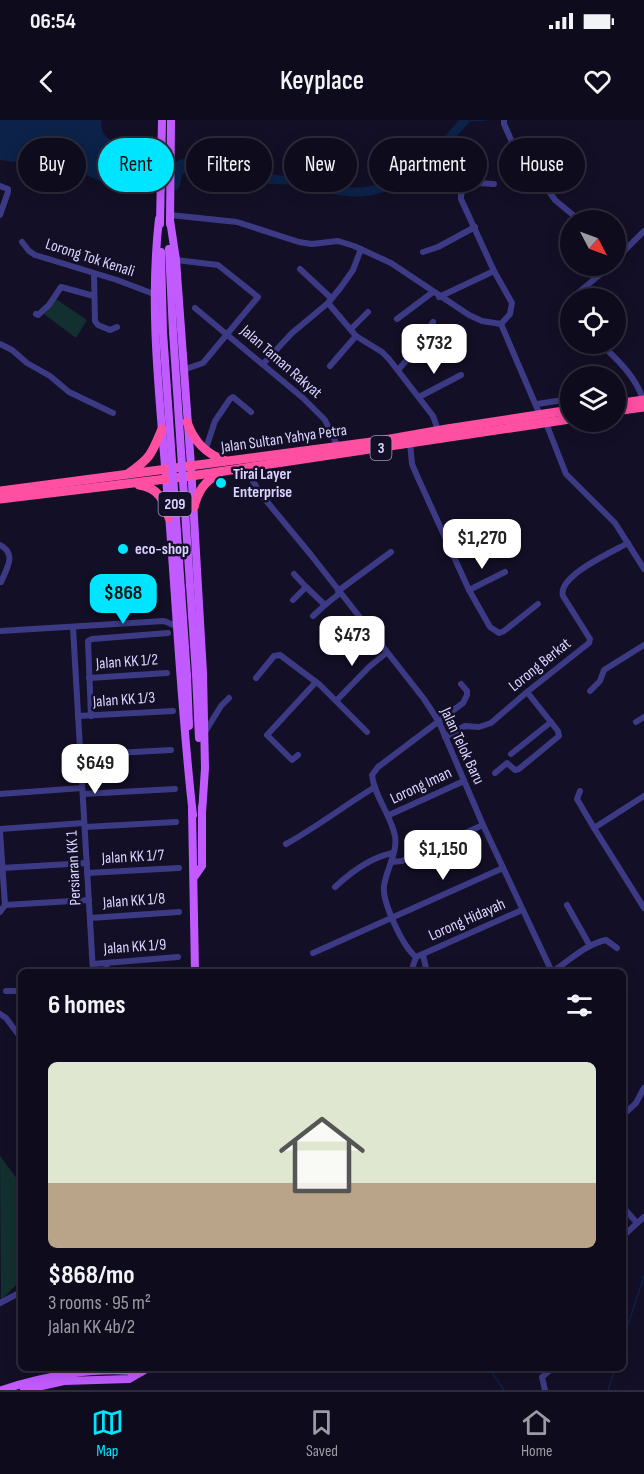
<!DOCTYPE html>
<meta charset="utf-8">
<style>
:root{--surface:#0e0b1c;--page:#1c1929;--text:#f1f3f6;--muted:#9b9ba3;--line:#2e2b3b;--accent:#00e5ff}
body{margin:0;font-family:"Sofia Sans Condensed",sans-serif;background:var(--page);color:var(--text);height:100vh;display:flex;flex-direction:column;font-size:22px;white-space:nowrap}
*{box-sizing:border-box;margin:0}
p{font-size:20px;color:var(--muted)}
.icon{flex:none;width:33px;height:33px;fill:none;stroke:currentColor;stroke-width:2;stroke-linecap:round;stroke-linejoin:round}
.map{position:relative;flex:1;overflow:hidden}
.side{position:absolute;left:18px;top:849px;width:608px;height:402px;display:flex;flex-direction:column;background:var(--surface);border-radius:9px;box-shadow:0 3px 15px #0003,0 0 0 2px var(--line)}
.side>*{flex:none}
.hud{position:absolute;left:18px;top:18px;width:609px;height:54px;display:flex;gap:12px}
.needle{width:39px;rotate:131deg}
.fabs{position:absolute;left:560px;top:90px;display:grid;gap:12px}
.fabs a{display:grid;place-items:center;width:66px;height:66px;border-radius:50%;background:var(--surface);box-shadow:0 3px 15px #0003,0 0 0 2px var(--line);font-size:30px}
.price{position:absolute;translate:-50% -51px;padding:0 14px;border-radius:12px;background:#fff;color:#222;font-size:20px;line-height:39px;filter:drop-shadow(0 2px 3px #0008)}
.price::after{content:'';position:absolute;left:50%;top:36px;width:18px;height:14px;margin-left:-9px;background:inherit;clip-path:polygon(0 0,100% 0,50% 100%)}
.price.on{background:var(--accent);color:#111}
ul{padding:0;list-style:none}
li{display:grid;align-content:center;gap:12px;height:318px;padding:0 30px}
li span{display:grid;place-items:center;height:186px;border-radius:9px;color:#555}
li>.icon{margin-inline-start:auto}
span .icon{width:108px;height:108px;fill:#fffc;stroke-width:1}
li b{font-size:26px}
h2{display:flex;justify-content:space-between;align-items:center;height:72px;padding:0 30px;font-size:26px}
.pill{padding:0 21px;border-radius:27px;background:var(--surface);box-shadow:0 3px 15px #0003,0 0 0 2px var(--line);font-size:21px;line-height:54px}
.pill.on{background:var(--accent);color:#111}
.status{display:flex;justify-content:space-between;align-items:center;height:42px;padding:0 30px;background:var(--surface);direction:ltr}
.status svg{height:16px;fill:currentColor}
header{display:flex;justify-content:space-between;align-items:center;height:78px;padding:0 30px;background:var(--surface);font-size:27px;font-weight:600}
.menu{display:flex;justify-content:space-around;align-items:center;height:84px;border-top:2px solid var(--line);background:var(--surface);font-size:16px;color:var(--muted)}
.menu a{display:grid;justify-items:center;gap:3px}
.menu .on{color:var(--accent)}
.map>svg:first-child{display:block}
.green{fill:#12302f}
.water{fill:#0c2248}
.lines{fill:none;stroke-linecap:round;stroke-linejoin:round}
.stream{stroke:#0c2248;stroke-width:1.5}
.river{stroke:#0c2248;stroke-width:9}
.minor{stroke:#3d3a85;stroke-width:6}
.major{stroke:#c25bff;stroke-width:8}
.highway{stroke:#ff4fa3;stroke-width:9}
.major-bridge{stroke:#c25bff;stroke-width:8}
.poi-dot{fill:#00e5ff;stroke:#130f26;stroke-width:2}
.labels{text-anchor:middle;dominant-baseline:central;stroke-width:5;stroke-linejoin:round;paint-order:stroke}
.shield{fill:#130f26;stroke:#9e99be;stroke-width:1.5}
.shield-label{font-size:15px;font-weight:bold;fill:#d9d4ff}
.street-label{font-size:16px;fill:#d9d4ff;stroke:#130f26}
.poi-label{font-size:16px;font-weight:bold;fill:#d9d4ff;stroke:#130f26;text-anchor:start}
</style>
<div class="status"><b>06:54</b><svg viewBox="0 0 49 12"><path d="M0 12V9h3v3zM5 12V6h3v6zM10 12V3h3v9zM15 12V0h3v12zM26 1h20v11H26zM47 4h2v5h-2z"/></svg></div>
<header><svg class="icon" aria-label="back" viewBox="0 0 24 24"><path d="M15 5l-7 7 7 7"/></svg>Keyplace<svg class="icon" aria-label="heart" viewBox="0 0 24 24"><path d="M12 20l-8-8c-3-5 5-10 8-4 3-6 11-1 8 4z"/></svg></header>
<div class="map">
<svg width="644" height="1270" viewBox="0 0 644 1270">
<rect width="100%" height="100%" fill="#130f26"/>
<g class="green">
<path d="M56,179L87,200L76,218L44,194Z"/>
<path d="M0,1036L21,1064V1146L18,1149L21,1154V1160L1,1180Z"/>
</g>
<path class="water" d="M0,0H102C98,18 116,23 129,29C135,32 138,38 143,42H176L181,39L193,40L295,58L305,63C277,67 251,62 223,57C212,56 201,56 191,51L182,54L180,66L177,70L150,72L102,62L82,53L69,52L57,41L48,38L13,42L0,40Z"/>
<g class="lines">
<g class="stream">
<path d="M463,1L486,0"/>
<path d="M622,1223L644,1156"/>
<path d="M489,1248L504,1270"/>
<path d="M608,1270L615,1248"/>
</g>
<path class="river" d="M291,61C312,65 335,72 356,72C403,72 437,33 465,0"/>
<g class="minor">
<path d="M504,0V4L516,31L534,49L555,80L579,100"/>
<path d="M494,64C480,63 460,60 461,79L494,151L512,183L510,194L501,204"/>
<path d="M0,66L8,69V72L0,95"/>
<path d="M170,95L237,102L299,122L312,124L338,121L354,126L391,143L469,195L482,201L501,204L540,295"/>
<path d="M22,122L29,131L35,135L117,160L154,174"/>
<path d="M423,132L438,127L475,107"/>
<path d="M176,140L218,145L258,177L203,243L183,250"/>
<path d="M615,140L644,111"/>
<path d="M300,149L331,178"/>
<path d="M94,154L95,201L98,205L110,210L117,207"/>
<path d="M439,177L494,151"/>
<path d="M572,178L610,146"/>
<path d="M328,183L356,216L382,232L389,239L433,296L438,310"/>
<path d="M195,188L303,278L325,300L338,327"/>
<path d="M36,194L38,195L49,185L61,167L94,176"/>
<path d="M397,199L433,172"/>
<path d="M351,209L368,192"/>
<path d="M0,224L12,230L27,243L50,256L69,272L113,293"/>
<path d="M601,224C617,240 636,256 643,280"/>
<path d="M263,244L292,213L328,183L341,167L353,150L361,129"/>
<path d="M330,246L356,216"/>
<path d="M398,250L413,233L433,202"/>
<path d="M419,277L461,255"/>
<path d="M537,284L570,279"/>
<path d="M546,303L566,354L615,403L644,449"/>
<path d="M410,323L412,344L418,358L469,470L490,507L499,513L504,511L538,484"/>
<path d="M205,331L215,301L230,279L233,277L251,292"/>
<path d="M250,347L253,361L259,372L311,435L424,579L439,602L483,705L552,852"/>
<path d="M0,425C17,434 7,448 1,462"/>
<path d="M294,454L306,467"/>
<path d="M469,470L505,452"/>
<path d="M338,471L391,432"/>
<path d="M293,480L306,467L325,485L340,473"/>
<path d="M313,496L325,485"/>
<path d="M73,508L93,852"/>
<path d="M0,511L164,501L176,506"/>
<path d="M89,558L167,553"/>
<path d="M256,558L274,536L280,535L320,565L367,612"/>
<path d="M590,571L600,561L604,550L644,525"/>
<path d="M337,580L369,547L386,533"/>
<path d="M78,596L173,591"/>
<path d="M91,596L88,521L92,519L168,513"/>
<path d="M636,602L644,597"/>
<path d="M205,612L221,586L229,578"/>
<path d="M445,617L465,606L479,607L491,603L527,572L589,523L590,519L563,476C557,456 612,432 628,423"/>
<path d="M511,634L551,602"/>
<path d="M80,635L171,630"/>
<path d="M298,635L292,640L267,615L316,562"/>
<path d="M495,653L507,643L515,650L519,649L559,616L558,611L527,572"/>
<path d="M580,671L577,679L594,708L644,676"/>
<path d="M0,674L82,668"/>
<path d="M83,674L175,669"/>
<path d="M389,695L464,661"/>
<path d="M85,707L176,702"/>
<path d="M594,708L644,788"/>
<path d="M0,709L84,703"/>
<path d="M0,712L5,785L0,792"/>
<path d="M286,724C317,707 345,685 375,667"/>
<path d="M391,742L402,741L483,705"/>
<path d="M2,748L87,743"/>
<path d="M87,753L179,748"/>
<path d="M335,767C350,753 371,737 393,733"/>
<path d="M5,785L89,780"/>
<path d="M567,785L590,826"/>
<path d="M90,798L179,792"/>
<path d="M313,833L503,748"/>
<path d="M423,835L427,852"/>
<path d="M416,837C403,827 382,782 384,766C386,750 398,732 395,716C391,695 374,676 372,655L378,647L463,583L467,575V571L461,564"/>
<path d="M416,837L522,790"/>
<path d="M106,843L107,852"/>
<path d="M93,844L178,837"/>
<path d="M411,852L416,837"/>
<path d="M552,852C569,841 586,824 606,820L617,828"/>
<path d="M6,871H21"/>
<path d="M0,894L6,898L21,918"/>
<path d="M622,996L636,983L644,968"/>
<path d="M622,1086L637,1103"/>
<path d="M622,1117L644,1097"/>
<path d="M0,1183L21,1172"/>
<path d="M545,1270L542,1257L553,1248"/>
</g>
<g class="major">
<path d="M159,99C149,185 159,272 166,358C176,471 180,583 193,695"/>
<path d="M170,100L176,140L191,346L203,553L205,648L202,693"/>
<path d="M160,104L162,0"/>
<path d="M170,104L171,0"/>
<path d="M169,129L173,212"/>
<path d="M161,132L163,212"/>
<path d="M196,554L199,618"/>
<path d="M187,556L189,606"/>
<path d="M192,690L195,852"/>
<path d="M195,756L202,746V687"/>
<path d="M2,1270C44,1256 98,1246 141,1252"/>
<path d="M24,1270L64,1261L129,1259L148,1248"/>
</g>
<g class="highway">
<path d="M615,284L644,280"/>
<path d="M615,291L644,287"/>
<path d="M187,302C194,322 206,334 226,341"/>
<path d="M129,353C151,338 152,333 162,309"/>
<path d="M139,365C159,368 164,380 169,398"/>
<path d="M0,371L379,321L447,309L570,290"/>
<path d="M0,379L191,356L570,299"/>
<path d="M194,387C198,372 204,361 219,354"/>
</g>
<g class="major-bridge">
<path d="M163,212L187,556"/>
<path d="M173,212L196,554"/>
</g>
</g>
<g class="poi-dot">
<circle cx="221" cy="363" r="6"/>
<circle cx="123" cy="429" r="6"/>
</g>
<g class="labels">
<g class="shield">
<rect x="370.5" y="316" width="21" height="24" rx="4.5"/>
<rect x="158.5" y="372" width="33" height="24" rx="4.5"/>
</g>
<g class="shield-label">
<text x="381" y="328">3</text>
<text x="175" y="384">209</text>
</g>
<g class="street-label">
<text transform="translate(90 138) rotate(18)">Lorong Tok Kenali</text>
<text transform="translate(281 242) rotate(41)">Jalan Taman Rakyat</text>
<text transform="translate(284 319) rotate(-8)">Jalan Sultan Yahya Petra</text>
<text transform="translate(127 542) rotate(-4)">Jalan KK 1/2</text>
<text transform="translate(540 545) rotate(-39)">Lorong Berkat</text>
<text transform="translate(124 580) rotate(-4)">Jalan KK 1/3</text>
<text transform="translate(462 626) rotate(65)">Jalan Telok Baru</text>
<text transform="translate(421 666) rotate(-25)">Lorong Iman</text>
<text transform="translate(133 737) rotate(-3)">Jalan KK 1/7</text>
<text transform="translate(74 748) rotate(-93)">Persiaran KK 1</text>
<text transform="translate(134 781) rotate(-4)">Jalan KK 1/8</text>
<text transform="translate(467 800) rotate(-24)">Lorong Hidayah</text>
<text transform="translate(135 827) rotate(-4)">Jalan KK 1/9</text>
</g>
<g class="poi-label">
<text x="233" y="354">Tirai Layer<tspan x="233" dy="18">Enterprise</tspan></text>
<text x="135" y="429">eco-shop</text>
</g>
</g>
</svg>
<div class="fabs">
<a><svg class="needle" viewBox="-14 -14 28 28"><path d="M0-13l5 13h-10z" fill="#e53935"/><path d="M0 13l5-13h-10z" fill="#9b9ba3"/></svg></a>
<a><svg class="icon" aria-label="locate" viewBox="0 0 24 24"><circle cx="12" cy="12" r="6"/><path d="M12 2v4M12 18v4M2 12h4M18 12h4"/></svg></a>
<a><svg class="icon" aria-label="layers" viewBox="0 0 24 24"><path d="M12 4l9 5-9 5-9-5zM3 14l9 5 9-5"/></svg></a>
</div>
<b class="price" style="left:434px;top:255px">$732</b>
<b class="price" style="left:482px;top:450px">$1,270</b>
<b class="price on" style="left:123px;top:505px">$868</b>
<b class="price" style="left:352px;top:547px">$473</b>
<b class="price" style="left:95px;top:675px">$649</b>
<b class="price" style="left:443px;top:761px">$1,150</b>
<div class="hud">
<a class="pill">Buy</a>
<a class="pill on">Rent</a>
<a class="pill">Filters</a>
<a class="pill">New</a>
<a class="pill">Apartment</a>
<a class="pill">House</a>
</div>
<section class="side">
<h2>6 homes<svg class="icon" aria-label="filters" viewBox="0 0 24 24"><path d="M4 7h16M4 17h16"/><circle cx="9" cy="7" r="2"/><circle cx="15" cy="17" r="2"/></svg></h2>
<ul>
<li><span style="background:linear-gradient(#dfe7d0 65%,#b9a48a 0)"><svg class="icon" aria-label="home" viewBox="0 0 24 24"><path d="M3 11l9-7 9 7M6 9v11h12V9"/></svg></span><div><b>$868/mo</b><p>3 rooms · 95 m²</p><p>Jalan KK 4b/2</p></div></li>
</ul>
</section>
</div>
<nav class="menu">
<a class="on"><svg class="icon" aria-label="map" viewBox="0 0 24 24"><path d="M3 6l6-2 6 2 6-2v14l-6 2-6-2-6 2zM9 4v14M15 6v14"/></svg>Map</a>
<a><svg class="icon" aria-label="saved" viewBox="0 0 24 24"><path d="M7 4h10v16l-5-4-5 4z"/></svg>Saved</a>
<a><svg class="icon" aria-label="home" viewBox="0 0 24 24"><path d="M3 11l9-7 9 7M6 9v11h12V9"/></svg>Home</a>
</nav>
